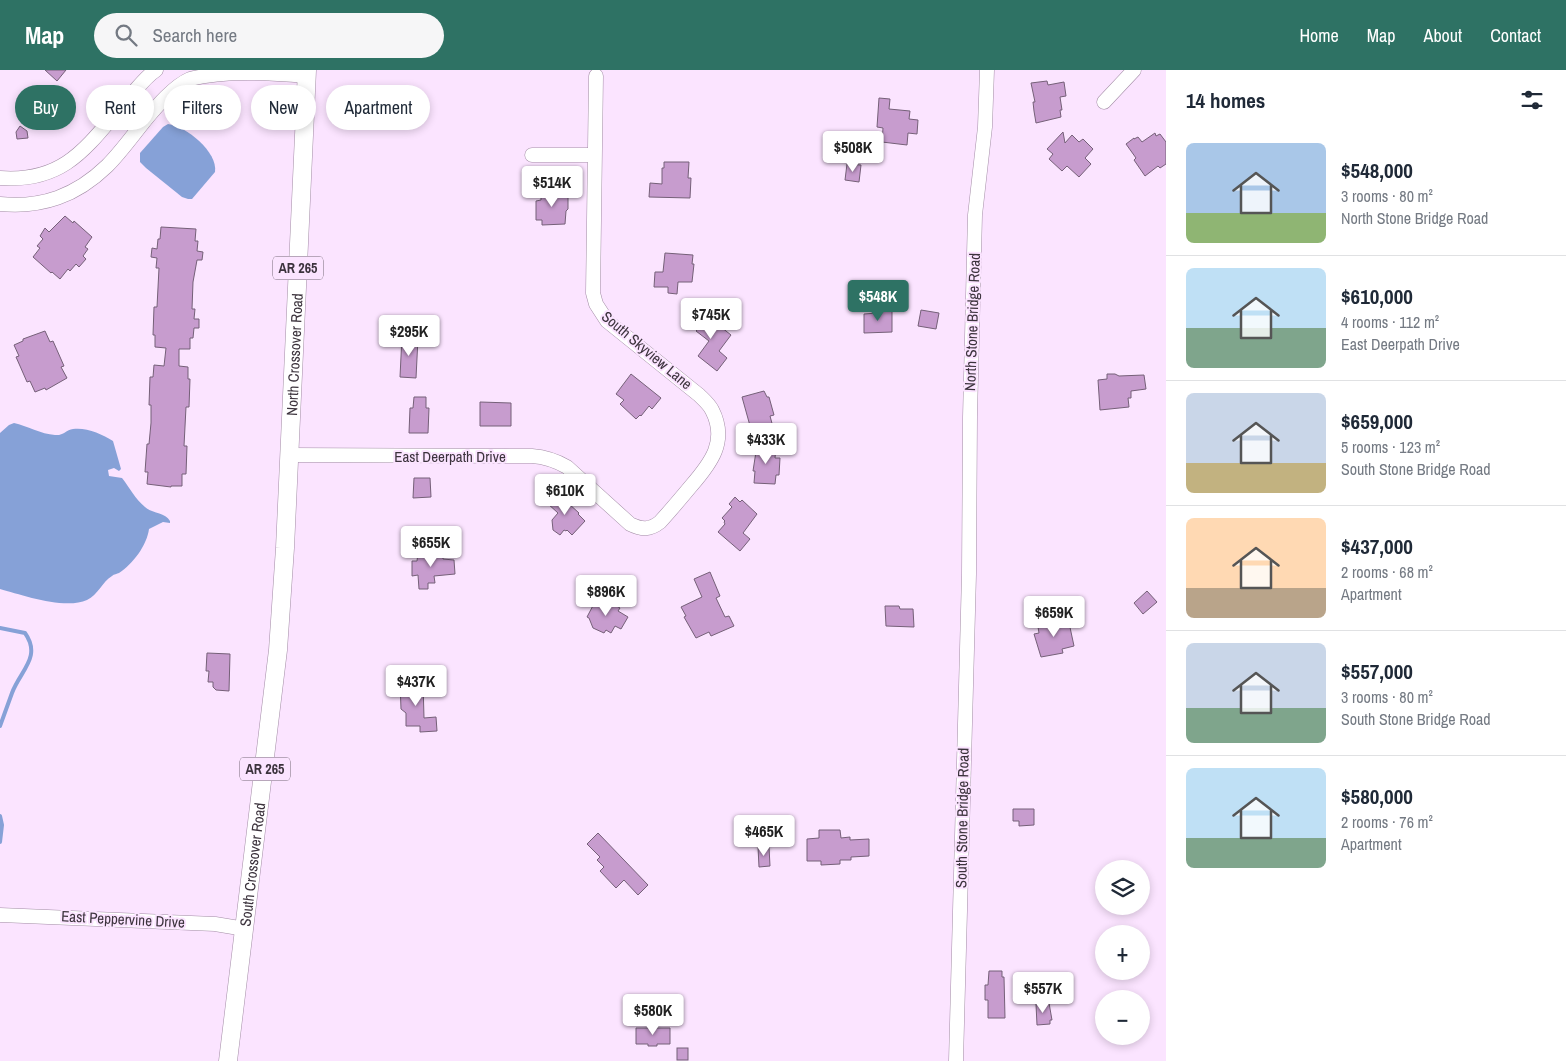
<!DOCTYPE html>
<meta charset="utf-8">
<style>
:root{--surface:#fff;--page:#f6f6f7;--text:#1f2937;--muted:#747a83;--line:#e0e1e3;--accent:#2e7264}
body{margin:0;font-family:"Archivo Narrow",sans-serif;background:var(--page);color:var(--text);height:100vh;display:flex;flex-direction:column;font-size:19px;white-space:nowrap}
*{box-sizing:border-box;margin:0}
p{font-size:16px;color:var(--muted)}
.icon{flex:none;width:28px;height:28px;fill:none;stroke:currentColor;stroke-width:2;stroke-linecap:round;stroke-linejoin:round}
.map{position:relative;flex:1;overflow:hidden}
.side{display:flex;flex-direction:column;background:var(--surface);width:400px}
.side>*{flex:none}
.hud{position:absolute;left:15px;top:15px;width:475px;height:45px;display:flex;gap:10px}
.tools{position:absolute;left:1095px;top:790px;display:grid;gap:10px}
.tools a{display:grid;place-items:center;width:55px;height:55px;border-radius:50%;background:var(--surface);box-shadow:0 2px 8px #0003;font-size:25px}
.price{position:absolute;translate:-50% -42px;padding:0 11px;border-radius:5px;background:#fff;color:#222;font-size:16px;line-height:32px;filter:drop-shadow(0 1px 2px #0008)}
.price::after{content:'';position:absolute;left:50%;top:30px;width:15px;height:11px;margin-left:-8px;background:inherit;clip-path:polygon(0 0,100% 0,50% 100%)}
.price.active{background:var(--accent);color:#fff}
ul{padding:0;list-style:none}
li{display:flex;align-items:center;gap:15px;height:125px;padding:0 20px}
li+li{border-top:1px solid var(--line)}
li span{display:grid;place-items:center;flex:none;width:140px;height:100px;border-radius:8px;color:#555}
li>.icon{margin-inline-start:auto}
span .icon{width:60px;height:60px;fill:#fffc;stroke-width:1}
li b{font-size:21px}
h2{display:flex;justify-content:space-between;align-items:center;height:60px;padding:0 20px;font-size:21px}
.chip{padding:0 18px;border-radius:22px;background:var(--surface);box-shadow:0 2px 8px #0003;font-size:18px;line-height:45px}
.chip.active{background:var(--accent);color:#fff}
header{display:flex;align-items:center;gap:30px;box-sizing:border-box;height:70px;padding:0 25px;background:var(--accent);color:#fff}
header strong{font-size:24px}
nav{display:flex;gap:28px;margin-inline-start:auto;font-size:18px}
.search{width:350px;height:45px;background:var(--page);display:flex;align-items:center;gap:12px;box-sizing:border-box;padding:0 18px;border-radius:28px;color:var(--muted);font-size:19px}
main{display:flex;flex:1;min-height:0}
.map>svg:first-child{display:block}
.water{fill:#86a1d7}
.lines{fill:none;stroke-linecap:round;stroke-linejoin:round}
.stream{stroke:#86a1d7;stroke-width:4}
.building{fill:#c79cce;stroke:#756078}
.minor-casing{stroke:#a38da6;stroke-width:15}
.major-casing{stroke:#a38da6;stroke-width:19}
.minor{stroke:#fff;stroke-width:14}
.major{stroke:#fff;stroke-width:18}
.labels{text-anchor:middle;dominant-baseline:central;stroke-width:4;stroke-linejoin:round;paint-order:stroke}
.shield{fill:#fbe4ff;stroke:#756877;stroke-width:1}
.shield-label{font-size:14px;font-weight:bold;fill:#3c333d}
.street-label{font-size:15px;fill:#3c333d;stroke:#fbe4ff}
</style>
<header>
<strong>Map</strong>
<div class="search"><svg class="icon" aria-label="search" viewBox="0 0 24 24"><circle cx="10" cy="10" r="6"/><path d="M15 15l6 6"/></svg>Search here</div>
<nav><a>Home</a><a>Map</a><a>About</a><a>Contact</a></nav>
</header>
<main>
<div class="map">
<svg width="1166" height="991" viewBox="0 0 1166 991">
<rect width="100%" height="100%" fill="#fbe4ff"/>
<g class="water">
<path d="M168,54C186,56 218,82 215,102L192,129H188L182,127L146,98L140,92V83L163,57Z"/>
<path d="M14,353C27,356 41,364 55,365C63,366 66,360 73,359C86,357 102,364 113,371L121,399L119,401L114,398L108,400L109,406L122,408C130,418 135,429 145,437C153,444 165,442 170,451V453L163,452L149,459C147,475 133,494 119,503C117,504 114,504 112,506C102,512 98,525 87,530C65,540 22,525 0,519V363L9,355Z"/>
</g>
<g class="lines">
<g class="stream">
<path d="M0,558L25,563C42,587 20,601 12,623C8,634 4,645 0,656"/>
<path d="M0,746L2,755L0,772"/>
</g>
</g>
<g class="building">
<path d="M45,0H66L57,11Z"/>
<path d="M1047,11L1048,15L1064,12L1066,26L1060,27L1062,40H1060L1061,47L1036,53L1034,41L1033,32H1035L1031,13Z"/>
<path d="M879,28L890,29L889,39L910,41L909,49L918,50L917,64L908,63L907,75L882,72L883,58L877,57Z"/>
<path d="M20,56L27,61L28,68L17,69L16,62Z"/>
<path d="M1063,62L1065,73L1072,65L1079,72L1083,69L1093,79L1085,88L1091,94L1079,107L1067,96L1062,101L1049,89L1053,84L1047,79Z"/>
<path d="M1155,63L1156,66L1160,64L1166,72V94L1160,98L1158,96L1145,106L1134,90L1136,88L1126,74L1134,68V69L1138,67L1142,72Z"/>
<path d="M664,92H689L688,108H691L690,128L649,127L650,113L662,114V98H664Z"/>
<path d="M847,94L861,95L859,112L845,110Z"/>
<path d="M541,122H568V139L566,141L565,154L542,155V150H536V131L541,130Z"/>
<path d="M65,146L73,153L74,151L92,167L85,177L88,179L83,186L86,189L79,197L76,194L70,201L68,199L60,209L52,202L51,203L33,187L40,178L37,176L43,169L40,166L45,158L49,162Z"/>
<path d="M161,157L196,159L195,171H198L197,181L203,182L202,190H197L193,212L192,239H195L194,249H199V258H194L193,268H190V279H179V296L188,297V309H190L189,337H186L184,376H187L186,404H182V416H171V417L147,414L148,402H145L147,374H149L151,353V335H149L150,307H153L154,295L164,296L166,278L155,277V265H153L154,237H157L159,198H156L157,188L151,187L152,178L157,179L158,169H160Z"/>
<path d="M665,183L693,185L692,194H694L692,212H678L677,224L668,223V217H654L655,202H663Z"/>
<path d="M700,240L722,256L721,257L731,265L719,281L727,288L717,301L698,286L709,271L696,261L698,259L690,253Z"/>
<path d="M892,240V262L864,263V244L877,243V241Z"/>
<path d="M921,240L939,243L936,259L918,256Z"/>
<path d="M45,261L50,272L53,271L64,296L61,297L67,308L46,320L45,318L35,322L30,311L27,312L20,296L16,287L19,286L14,275L23,271V269Z"/>
<path d="M402,266L418,268L416,308L400,307Z"/>
<path d="M631,304L661,328L652,339L649,336L641,346L640,345L636,349L620,334L624,330L616,324Z"/>
<path d="M1107,304H1115L1119,306L1144,305L1146,319L1131,321V328H1128L1129,337L1100,340L1098,310L1107,309Z"/>
<path d="M764,321L767,327H769L774,345L770,346L773,357L752,363L742,327Z"/>
<path d="M414,327H426V338H429L428,363H409L410,338H413Z"/>
<path d="M480,332L511,333V356H480Z"/>
<path d="M757,375L776,376L775,388H780L779,405H776L775,414L754,413L755,401H753Z"/>
<path d="M414,408H430L431,427L413,428Z"/>
<path d="M557,423L579,443L578,444L585,451L572,465L567,460L566,461L564,460L560,465L553,460L552,450L558,443L547,433Z"/>
<path d="M735,427L740,432L742,430L757,444L743,463L750,469L740,481L718,462L725,454L724,452L725,451L722,448L732,437L729,434Z"/>
<path d="M443,482V489L454,490L455,504L434,506L435,513H428V519H419L418,505L412,506V491H417L418,483Z"/>
<path d="M710,502L720,526L716,528L725,547L729,546L734,556L711,566L709,562L696,568L684,547L686,546L681,537L702,527L694,509Z"/>
<path d="M1147,521L1157,532L1143,544L1134,533Z"/>
<path d="M597,528L604,532L606,530L620,538L618,541L628,547L621,559L615,556L611,563L606,560L604,563L593,558L589,548L587,547Z"/>
<path d="M885,536H899L900,539H913L914,557L886,556Z"/>
<path d="M1068,548L1074,576L1062,579L1063,583L1041,587L1034,564L1039,563L1038,557Z"/>
<path d="M207,583L230,584L229,621L216,620L213,617V612H208L209,601H206Z"/>
<path d="M400,612H423L424,648L436,647L437,661L420,662V656H406V643L401,639Z"/>
<path d="M1013,739H1034V755L1019,756V751H1013Z"/>
<path d="M819,760H840L841,768L850,767V770L869,769V786L851,787V790H840V794L821,795V791H807V769L819,768Z"/>
<path d="M598,763L648,815L638,825L624,810L616,818L600,801L604,797L597,790L600,787L587,774Z"/>
<path d="M758,777H769L770,796L759,797Z"/>
<path d="M989,901H1002V907H1004L1005,948H988V930H985V915H988Z"/>
<path d="M1049,933L1052,950H1050V954L1037,955L1036,934Z"/>
<path d="M636,958H670V974H657V976H648V974H636Z"/>
<rect x="677" y="978" width="11" height="12"/>
</g>
<g class="lines">
<defs>
<g id="minor">
<path d="M1104,32L1134,0"/>
<path d="M532,85H594"/>
<path d="M0,108C66,113 88,75 127,30C136,20 145,7 156,0"/>
<path d="M0,134C42,138 76,126 107,96C121,82 133,65 146,49C157,36 174,16 190,9C226,0 269,3 307,6"/>
<path d="M289,385L532,386C545,387 555,390 567,397L630,454C642,460 650,460 660,452C671,440 681,428 691,416C711,393 728,371 712,340C709,334 703,329 699,325L607,251L596,234L593,223L596,6"/>
<path d="M0,845L215,854L245,859"/>
<path d="M956,991L969,504L970,347L975,145L985,57L987,0"/>
</g>
<g id="major">
<path id="s1" d="M228,991L278,580L285,478L307,0"/>
</g>
</defs>
<use href="#minor" class="minor-casing"/>
<use href="#major" class="major-casing"/>
<use href="#minor" class="minor"/>
<use href="#major" class="major"/>
</g>
<g class="labels">
<g class="shield">
<rect x="273" y="186.5" width="50" height="23" rx="4"/>
<rect x="240" y="687.5" width="50" height="23" rx="4"/>
</g>
<g class="shield-label">
<text x="298" y="198">AR 265</text>
<text x="265" y="699">AR 265</text>
</g>
<g class="street-label">
<text transform="translate(972 252) rotate(-88)">North Stone Bridge Road</text>
<text transform="translate(647 280) rotate(40)">South Skyview Lane</text>
<text stroke="none"><textPath href="#s1" startOffset="710">North Crossover Road</textPath></text>
<text x="450" y="386">East Deerpath Drive</text>
<text transform="translate(962 748) rotate(-89)">South Stone Bridge Road</text>
<text stroke="none"><textPath href="#s1" startOffset="198">South Crossover Road</textPath></text>
<text transform="translate(123 849) rotate(3)">East Peppervine Drive</text>
</g>
</g>
</svg>
<div class="tools">
<a><svg class="icon" aria-label="layers" viewBox="0 0 24 24"><path d="M12 4l9 5-9 5-9-5zM3 14l9 5 9-5"/></svg></a>
<a>+</a>
<a>−</a>
</div>
<b class="price" style="left:853px;top:103px">$508K</b>
<b class="price" style="left:552px;top:138px">$514K</b>
<b class="price active" style="left:878px;top:252px">$548K</b>
<b class="price" style="left:711px;top:270px">$745K</b>
<b class="price" style="left:409px;top:287px">$295K</b>
<b class="price" style="left:766px;top:395px">$433K</b>
<b class="price" style="left:565px;top:446px">$610K</b>
<b class="price" style="left:431px;top:498px">$655K</b>
<b class="price" style="left:606px;top:547px">$896K</b>
<b class="price" style="left:1054px;top:568px">$659K</b>
<b class="price" style="left:416px;top:637px">$437K</b>
<b class="price" style="left:764px;top:787px">$465K</b>
<b class="price" style="left:1043px;top:944px">$557K</b>
<b class="price" style="left:653px;top:966px">$580K</b>
<div class="hud">
<a class="chip active">Buy</a>
<a class="chip">Rent</a>
<a class="chip">Filters</a>
<a class="chip">New</a>
<a class="chip">Apartment</a>
</div>
</div>
<section class="side">
<h2>14 homes<svg class="icon" aria-label="filters" viewBox="0 0 24 24"><path d="M4 7h16M4 17h16"/><circle cx="9" cy="7" r="2"/><circle cx="15" cy="17" r="2"/></svg></h2>
<ul>
<li><span style="background:linear-gradient(#a9c7e8 70%,#8fb573 0)"><svg class="icon" aria-label="home" viewBox="0 0 24 24"><path d="M3 11l9-7 9 7M6 9v11h12V9"/></svg></span><div><b>$548,000</b><p>3 rooms · 80 m²</p><p>North Stone Bridge Road</p></div></li>
<li><span style="background:linear-gradient(#bfe0f5 60%,#7fa58c 0)"><svg class="icon" aria-label="home" viewBox="0 0 24 24"><path d="M3 11l9-7 9 7M6 9v11h12V9"/></svg></span><div><b>$610,000</b><p>4 rooms · 112 m²</p><p>East Deerpath Drive</p></div></li>
<li><span style="background:linear-gradient(#c9d6e8 70%,#c2b280 0)"><svg class="icon" aria-label="home" viewBox="0 0 24 24"><path d="M3 11l9-7 9 7M6 9v11h12V9"/></svg></span><div><b>$659,000</b><p>5 rooms · 123 m²</p><p>South Stone Bridge Road</p></div></li>
<li><span style="background:linear-gradient(#ffd9b3 70%,#b9a48a 0)"><svg class="icon" aria-label="home" viewBox="0 0 24 24"><path d="M3 11l9-7 9 7M6 9v11h12V9"/></svg></span><div><b>$437,000</b><p>2 rooms · 68 m²</p><p>Apartment</p></div></li>
<li><span style="background:linear-gradient(#c9d6e8 65%,#7fa58c 0)"><svg class="icon" aria-label="home" viewBox="0 0 24 24"><path d="M3 11l9-7 9 7M6 9v11h12V9"/></svg></span><div><b>$557,000</b><p>3 rooms · 80 m²</p><p>South Stone Bridge Road</p></div></li>
<li><span style="background:linear-gradient(#bfe0f5 70%,#7fa58c 0)"><svg class="icon" aria-label="home" viewBox="0 0 24 24"><path d="M3 11l9-7 9 7M6 9v11h12V9"/></svg></span><div><b>$580,000</b><p>2 rooms · 76 m²</p><p>Apartment</p></div></li>
</ul>
</section>
</main>
